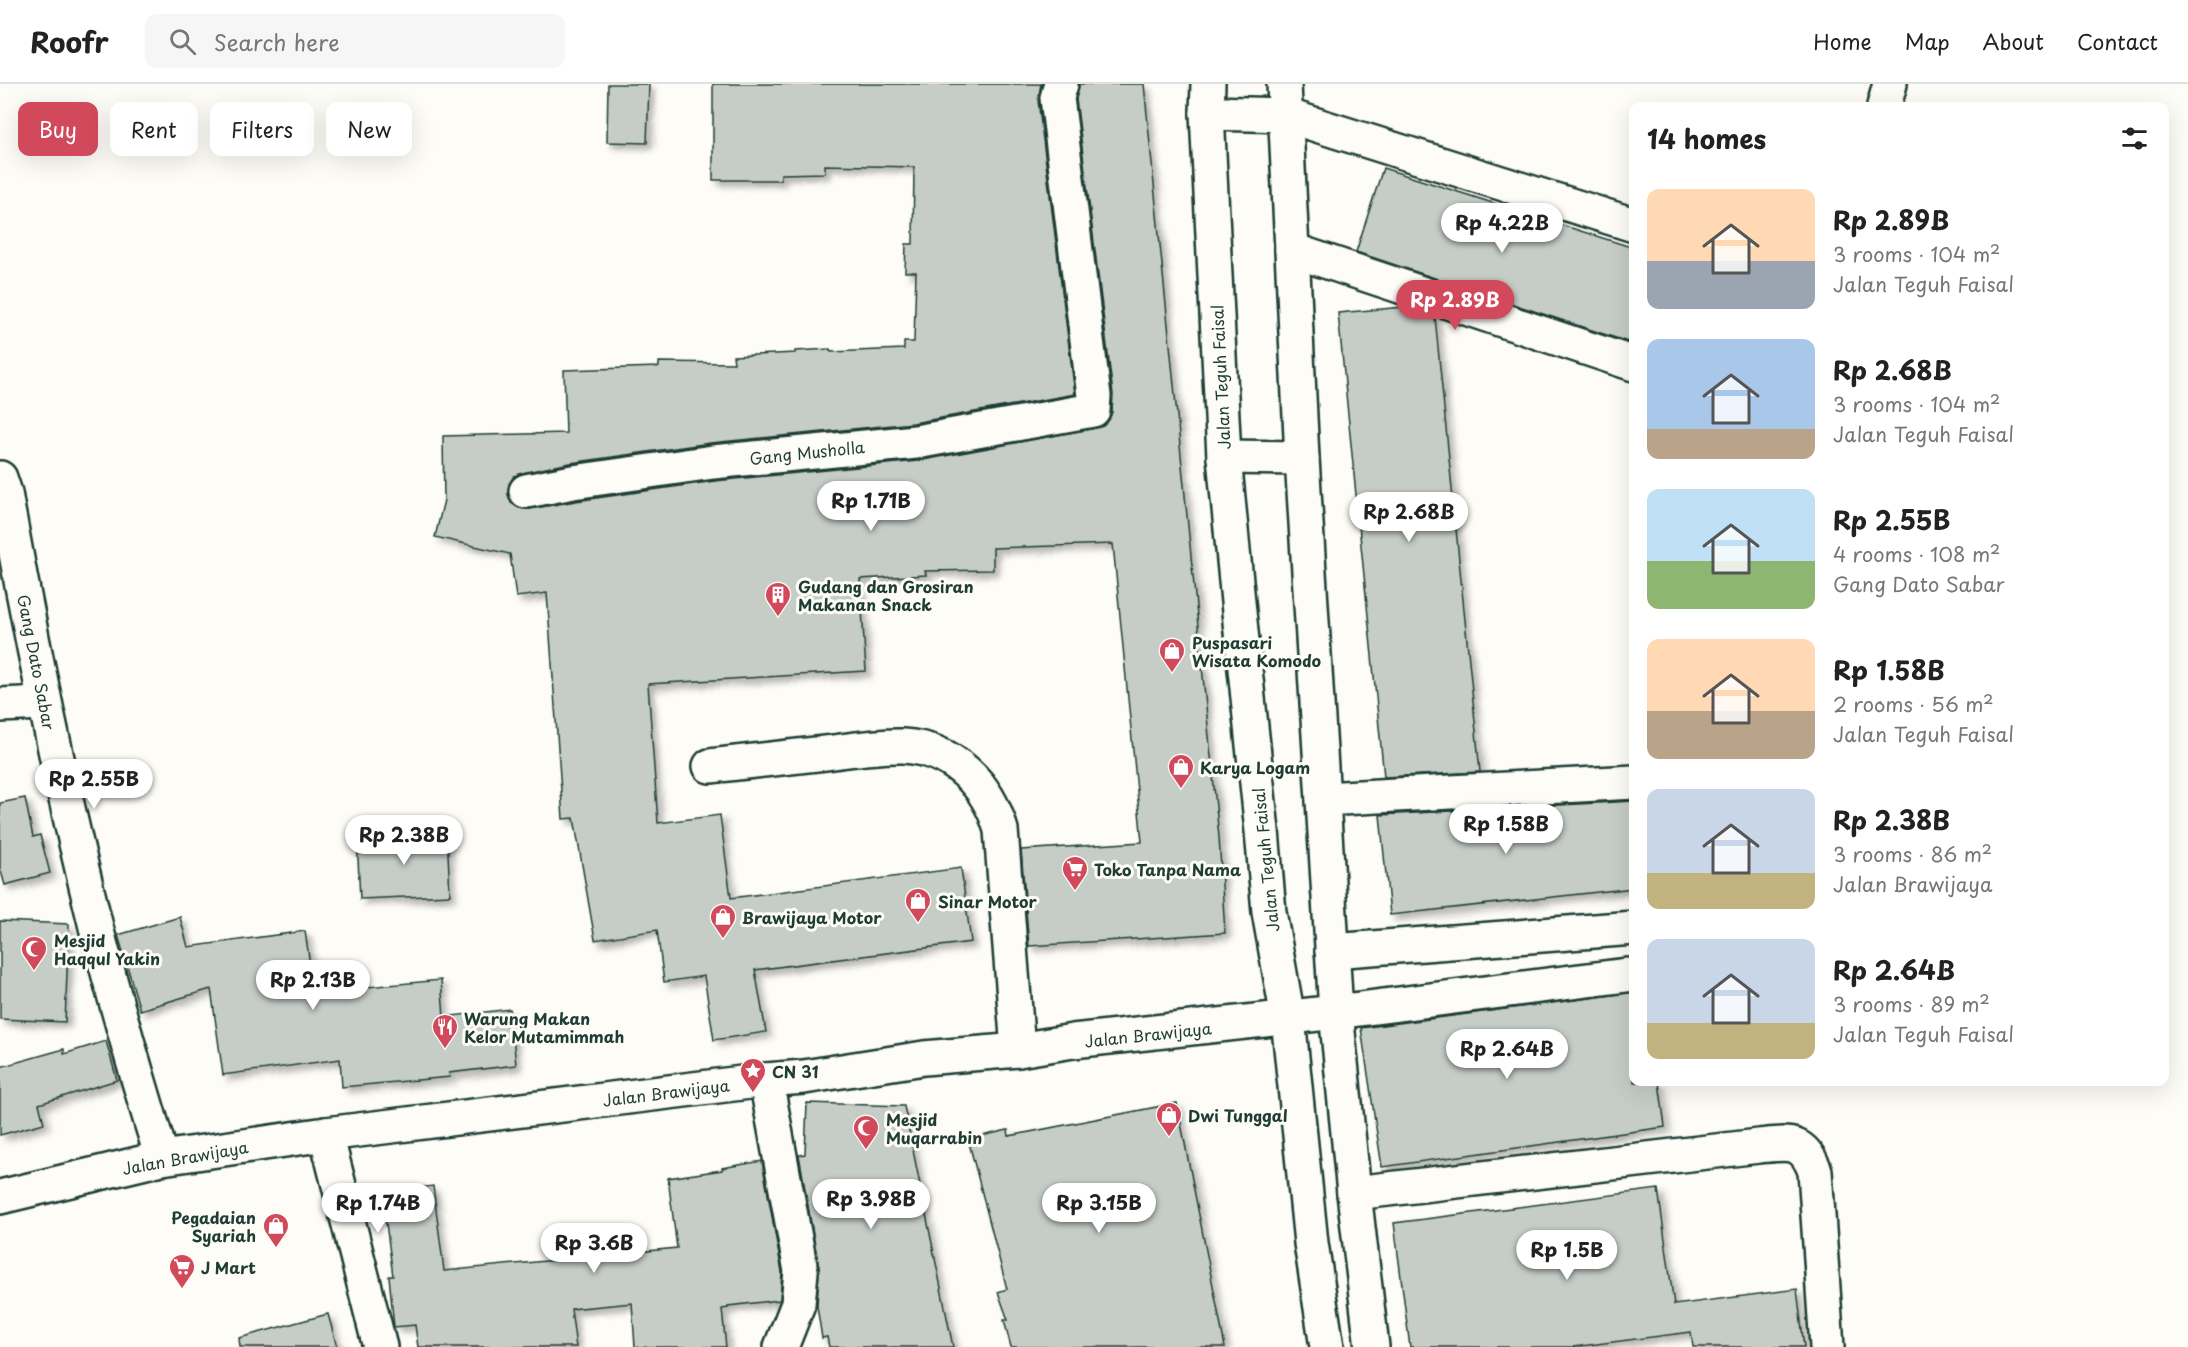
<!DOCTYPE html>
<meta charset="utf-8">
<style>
:root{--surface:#fff;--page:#f6f6f6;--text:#222;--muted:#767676;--line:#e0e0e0;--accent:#d1495b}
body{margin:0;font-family:"Playpen Sans",sans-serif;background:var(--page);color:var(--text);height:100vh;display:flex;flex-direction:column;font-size:22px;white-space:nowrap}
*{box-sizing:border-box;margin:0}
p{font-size:20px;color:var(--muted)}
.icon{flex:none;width:33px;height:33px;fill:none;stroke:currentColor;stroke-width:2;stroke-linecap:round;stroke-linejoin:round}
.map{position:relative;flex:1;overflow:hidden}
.sheet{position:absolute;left:1629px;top:18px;width:540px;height:984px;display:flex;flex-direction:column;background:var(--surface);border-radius:12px;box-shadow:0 6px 24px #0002}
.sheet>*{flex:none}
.banner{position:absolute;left:18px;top:18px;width:570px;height:54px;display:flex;gap:12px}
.price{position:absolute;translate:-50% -51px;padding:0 14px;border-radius:21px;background:#fff;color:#222;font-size:20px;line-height:39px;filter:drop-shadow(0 2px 3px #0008)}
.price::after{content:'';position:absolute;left:50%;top:36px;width:18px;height:14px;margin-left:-9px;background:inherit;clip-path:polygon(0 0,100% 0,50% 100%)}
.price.current{background:var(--accent);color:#fff}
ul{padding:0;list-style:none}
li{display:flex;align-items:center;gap:18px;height:150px;padding:0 18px}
li span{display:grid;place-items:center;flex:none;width:168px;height:120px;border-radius:12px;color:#555}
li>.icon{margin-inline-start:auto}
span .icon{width:72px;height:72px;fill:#fffc;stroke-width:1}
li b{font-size:26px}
h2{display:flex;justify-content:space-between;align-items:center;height:72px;padding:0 18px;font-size:26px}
.pill{padding:0 21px;border-radius:12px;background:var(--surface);box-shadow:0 6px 24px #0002;font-size:21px;line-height:54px}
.pill.current{background:var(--accent);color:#fff}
header{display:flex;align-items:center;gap:36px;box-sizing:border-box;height:84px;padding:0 30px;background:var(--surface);border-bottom:2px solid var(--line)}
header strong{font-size:28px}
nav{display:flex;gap:33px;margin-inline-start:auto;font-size:21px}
.search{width:420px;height:54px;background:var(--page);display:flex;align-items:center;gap:15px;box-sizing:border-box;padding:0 21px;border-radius:12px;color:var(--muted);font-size:22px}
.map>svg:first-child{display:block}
.building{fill:#c6cdc7;stroke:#1f3d34;stroke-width:1.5;filter:url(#shadow)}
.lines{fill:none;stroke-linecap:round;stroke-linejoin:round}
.minor-casing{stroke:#1f3d34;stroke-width:38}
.major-casing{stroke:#1f3d34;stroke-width:38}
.highway-casing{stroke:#1f3d34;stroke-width:38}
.minor{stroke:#fdfcf7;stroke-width:33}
.major{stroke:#fdfcf7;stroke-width:33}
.highway{stroke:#fdfcf7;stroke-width:33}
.labels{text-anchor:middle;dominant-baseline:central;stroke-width:6;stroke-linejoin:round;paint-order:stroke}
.street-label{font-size:16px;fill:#1f3d34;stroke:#fdfcf7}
.poi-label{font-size:16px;font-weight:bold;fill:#1f3d34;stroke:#fdfcf7;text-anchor:start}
</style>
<header>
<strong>Roofr</strong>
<div class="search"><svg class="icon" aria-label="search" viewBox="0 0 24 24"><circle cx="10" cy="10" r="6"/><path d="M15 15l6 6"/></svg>Search here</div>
<nav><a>Home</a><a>Map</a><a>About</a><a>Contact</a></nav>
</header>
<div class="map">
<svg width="2188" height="1263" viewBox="0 0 2188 1263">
<defs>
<filter id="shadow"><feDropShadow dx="5.5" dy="5.5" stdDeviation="3" flood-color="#0004"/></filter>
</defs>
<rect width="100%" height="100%" fill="#fdfcf7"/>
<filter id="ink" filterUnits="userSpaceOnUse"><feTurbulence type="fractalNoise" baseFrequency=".0167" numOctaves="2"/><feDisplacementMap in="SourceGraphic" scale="12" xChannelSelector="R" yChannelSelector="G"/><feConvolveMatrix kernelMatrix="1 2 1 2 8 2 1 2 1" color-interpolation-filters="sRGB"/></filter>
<g filter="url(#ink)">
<g class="building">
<path d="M608,0H649L647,59L607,58Z"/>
<path d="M713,0H1041L1038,16L1075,310L913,339L710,359L570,379L522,389L514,392L509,400L508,410L511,419L519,424L530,425L576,417L715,397L918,377L1096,344L1103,342L1109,336L1112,328L1113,310L1076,15L1079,0H1144L1219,753L1225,849L1029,862L1021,766L1142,758L1113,460L993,464V486L925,487L926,491L860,495L866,587L648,600L658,739L720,731L731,814L961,784L971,858L755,886L766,948L714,956L704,892L664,898L657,846L595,856L574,734L563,735L547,509L516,513L510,470L435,453L444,416L443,352L566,349L564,286L659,283V278L734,279L733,272L795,269V267L830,265L831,268L904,265V258H914L916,188H905L906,160H913L914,83L825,81V89L781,90V96H713Z"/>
<path d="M1383,84L1634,164V260L1356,168Z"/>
<path d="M1404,223L1435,233L1480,688L1384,693L1338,229Z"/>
<path d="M25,714L33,753L40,751L50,789L5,801L0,784V719Z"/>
<path d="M1634,717V804L1390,831L1380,731Z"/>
<path d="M447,749L450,811L360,815L357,754Z"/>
<path d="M180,833L188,863L305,847L314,908L441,896L444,933L510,925L516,981L449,989L450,993L342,1003L340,975L223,991L211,905L140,926L118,851Z"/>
<path d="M0,837L69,840L65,938L0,935Z"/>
<path d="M1634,908V998H1659L1665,1043L1382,1083L1361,944Z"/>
<path d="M106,957L117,996L39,1020L44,1039L0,1051V983L64,965V970Z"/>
<path d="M807,1019L904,1022L953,1263H829L827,1253L822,1254L817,1222L819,1184L799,1071L805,1070Z"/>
<path d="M1177,1019L1225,1263H1011L1004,1236H1008L998,1208L1007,1205L968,1055L1008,1046L1009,1052Z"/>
<path d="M762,1077L782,1188L780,1216L728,1222V1224L722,1225L726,1263H635L632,1219L571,1225L576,1263H418L415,1241L394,1243L389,1192H393L382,1109L433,1102L444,1187L677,1164L668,1094L722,1086V1084Z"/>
<path d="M1658,1105L1674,1221L1797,1205L1804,1263H1693L1691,1248L1573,1263H1410L1394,1139Z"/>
<path d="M328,1230L337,1263H240L239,1254Z"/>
</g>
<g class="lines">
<defs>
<g id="minor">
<path d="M1884,22L1890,0"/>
<path d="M1207,29L1285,31L1634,141"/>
<path d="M1292,166L1634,280"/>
<path d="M0,394L5,409C31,556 61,702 97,847C117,924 139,999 162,1074"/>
<path d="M526,407L573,398L713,378L916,358L1093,326L1094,312L1057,14L1061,0"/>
<path d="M0,621L44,619"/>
<path d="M710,682C748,678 787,673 825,669C850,666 877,661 903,662C953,665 988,700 1001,746L1018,966"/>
<path d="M1323,715L1634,698"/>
<path d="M1332,867L1634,844"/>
<path d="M1336,928L1627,891"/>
<path d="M766,996L801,1187L798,1220L781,1263"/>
<path d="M326,1050L380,1263"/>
<path d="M1354,1109L1759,1062C1789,1059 1803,1055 1815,1087L1827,1263"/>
</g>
<path id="major" d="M0,1113L162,1074L326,1050L766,996L804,993L924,974L1018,966L1073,957L1336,928"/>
<g id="highway">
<path d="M1208,0L1207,29L1224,373L1239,528L1262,747L1269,828L1288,934L1311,1159L1327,1263"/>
<path d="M1284,0L1302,374L1336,928L1354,1109L1372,1263"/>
<path d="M1224,373L1302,374"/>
</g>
</defs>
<use href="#minor" class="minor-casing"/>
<use href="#major" class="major-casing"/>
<use href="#highway" class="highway-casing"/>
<use href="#minor" class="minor"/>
<use href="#major" class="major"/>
<use href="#highway" class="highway"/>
</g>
</g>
<defs>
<symbol id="building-pin" viewBox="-11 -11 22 30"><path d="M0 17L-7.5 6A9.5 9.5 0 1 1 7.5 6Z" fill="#d1495b" stroke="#fdfcf7"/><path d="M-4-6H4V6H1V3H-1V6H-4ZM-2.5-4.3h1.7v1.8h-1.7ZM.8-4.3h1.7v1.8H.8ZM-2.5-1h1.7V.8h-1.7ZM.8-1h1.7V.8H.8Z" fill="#fff"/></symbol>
<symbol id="shop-pin" viewBox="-11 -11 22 30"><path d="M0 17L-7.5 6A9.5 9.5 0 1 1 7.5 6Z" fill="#d1495b" stroke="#fdfcf7"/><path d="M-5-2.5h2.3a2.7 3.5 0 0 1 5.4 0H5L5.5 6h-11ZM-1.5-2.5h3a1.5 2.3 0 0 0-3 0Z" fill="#fff"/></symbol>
<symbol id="supermarket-pin" viewBox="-11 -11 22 30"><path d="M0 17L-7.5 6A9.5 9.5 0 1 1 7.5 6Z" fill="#d1495b" stroke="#fdfcf7"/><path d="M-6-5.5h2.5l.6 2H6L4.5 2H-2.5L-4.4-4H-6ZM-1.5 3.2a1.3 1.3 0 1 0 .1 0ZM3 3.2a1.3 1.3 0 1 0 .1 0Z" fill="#fff"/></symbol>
<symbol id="mosque-pin" viewBox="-11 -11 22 30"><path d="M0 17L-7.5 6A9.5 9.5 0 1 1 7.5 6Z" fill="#d1495b" stroke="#fdfcf7"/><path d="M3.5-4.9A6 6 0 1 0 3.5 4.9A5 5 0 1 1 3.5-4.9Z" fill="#fff"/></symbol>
<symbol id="restaurant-pin" viewBox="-11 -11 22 30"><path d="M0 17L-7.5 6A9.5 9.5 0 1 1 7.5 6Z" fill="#d1495b" stroke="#fdfcf7"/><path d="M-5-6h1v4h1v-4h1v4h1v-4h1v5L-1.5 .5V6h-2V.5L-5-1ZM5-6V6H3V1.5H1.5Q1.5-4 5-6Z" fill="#fff"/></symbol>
<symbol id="sight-pin" viewBox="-11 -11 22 30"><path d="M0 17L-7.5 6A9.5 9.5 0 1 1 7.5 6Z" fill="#d1495b" stroke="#fdfcf7"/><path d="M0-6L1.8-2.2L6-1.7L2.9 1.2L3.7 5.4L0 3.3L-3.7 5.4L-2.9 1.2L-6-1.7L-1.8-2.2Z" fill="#fff"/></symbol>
</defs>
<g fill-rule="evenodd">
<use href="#building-pin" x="763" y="496" width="30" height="40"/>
<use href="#shop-pin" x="1157" y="552" width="30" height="40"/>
<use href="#shop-pin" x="1166" y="668" width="30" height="40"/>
<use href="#supermarket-pin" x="1060" y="770" width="30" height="40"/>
<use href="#shop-pin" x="903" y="802" width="30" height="40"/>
<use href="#shop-pin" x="708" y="818" width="30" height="40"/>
<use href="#mosque-pin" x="19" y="850" width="30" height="40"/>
<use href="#restaurant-pin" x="430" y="928" width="30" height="40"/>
<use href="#sight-pin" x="738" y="972" width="30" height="40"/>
<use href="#shop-pin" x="1154" y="1016" width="30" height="40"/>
<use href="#mosque-pin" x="851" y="1029" width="30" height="40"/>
<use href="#shop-pin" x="261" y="1127" width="30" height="40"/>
<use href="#supermarket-pin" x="167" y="1168" width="30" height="40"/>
</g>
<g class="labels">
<g class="street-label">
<text transform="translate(1220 293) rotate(-93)">Jalan Teguh Faisal</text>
<text transform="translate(807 368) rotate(-6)">Gang Musholla</text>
<text transform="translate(37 578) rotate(79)">Gang Dato Sabar</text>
<text transform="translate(1265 776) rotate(-96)">Jalan Teguh Faisal</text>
<text transform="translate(1148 950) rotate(-6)">Jalan Brawijaya</text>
<text transform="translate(666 1008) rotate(-7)">Jalan Brawijaya</text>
<text transform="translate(185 1073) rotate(-10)">Jalan Brawijaya</text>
</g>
<g class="poi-label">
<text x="798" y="502">Gudang dan Grosiran<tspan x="798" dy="18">Makanan Snack</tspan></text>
<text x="1192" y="558">Puspasari<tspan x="1192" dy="18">Wisata Komodo</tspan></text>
<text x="1200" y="683">Karya Logam</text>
<text x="1094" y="785">Toko Tanpa Nama</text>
<text x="938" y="817">Sinar Motor</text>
<text x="742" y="833">Brawijaya Motor</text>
<text x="54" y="856">Mesjid<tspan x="54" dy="18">Haqqul Yakin</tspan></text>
<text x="464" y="934">Warung Makan<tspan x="464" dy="18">Kelor Mutamimmah</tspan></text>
<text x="772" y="987">CN 31</text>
<text x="1188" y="1031">Dwi Tunggal</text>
<text x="886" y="1035">Mesjid<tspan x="886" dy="18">Muqarrabin</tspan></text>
<text x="256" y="1133" text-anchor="end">Pegadaian<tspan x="256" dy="18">Syariah</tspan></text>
<text x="201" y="1183">J Mart</text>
</g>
</g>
</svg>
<b class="price" style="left:1502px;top:170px">Rp 4.22B</b>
<b class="price current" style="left:1455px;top:247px">Rp 2.89B</b>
<b class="price" style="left:871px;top:448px">Rp 1.71B</b>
<b class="price" style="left:1409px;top:459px">Rp 2.68B</b>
<b class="price" style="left:94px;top:726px">Rp 2.55B</b>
<b class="price" style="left:1506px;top:771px">Rp 1.58B</b>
<b class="price" style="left:404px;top:782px">Rp 2.38B</b>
<b class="price" style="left:313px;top:927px">Rp 2.13B</b>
<b class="price" style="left:1507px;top:996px">Rp 2.64B</b>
<b class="price" style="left:871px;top:1146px">Rp 3.98B</b>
<b class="price" style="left:378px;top:1150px">Rp 1.74B</b>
<b class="price" style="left:1099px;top:1150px">Rp 3.15B</b>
<b class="price" style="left:594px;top:1190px">Rp 3.6B</b>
<b class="price" style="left:1567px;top:1197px">Rp 1.5B</b>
<div class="banner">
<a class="pill current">Buy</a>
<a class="pill">Rent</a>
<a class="pill">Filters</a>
<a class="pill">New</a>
</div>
<section class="sheet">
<h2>14 homes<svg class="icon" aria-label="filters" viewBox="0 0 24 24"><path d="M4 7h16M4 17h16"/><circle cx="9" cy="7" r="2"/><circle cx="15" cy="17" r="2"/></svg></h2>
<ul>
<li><span style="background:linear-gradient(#ffd9b3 60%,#9aa5b1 0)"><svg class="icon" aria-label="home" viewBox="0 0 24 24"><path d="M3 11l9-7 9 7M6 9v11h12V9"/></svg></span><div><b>Rp 2.89B</b><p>3 rooms · 104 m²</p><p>Jalan Teguh Faisal</p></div></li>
<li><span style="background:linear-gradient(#a9c7e8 75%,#b9a48a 0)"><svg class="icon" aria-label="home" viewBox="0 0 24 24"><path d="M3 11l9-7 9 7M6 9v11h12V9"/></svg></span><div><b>Rp 2.68B</b><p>3 rooms · 104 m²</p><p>Jalan Teguh Faisal</p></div></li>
<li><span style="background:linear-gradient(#bfe0f5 60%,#8fb573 0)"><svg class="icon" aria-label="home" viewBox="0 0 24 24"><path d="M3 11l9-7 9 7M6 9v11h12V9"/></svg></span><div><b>Rp 2.55B</b><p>4 rooms · 108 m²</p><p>Gang Dato Sabar</p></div></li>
<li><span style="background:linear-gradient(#ffd9b3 60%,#b9a48a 0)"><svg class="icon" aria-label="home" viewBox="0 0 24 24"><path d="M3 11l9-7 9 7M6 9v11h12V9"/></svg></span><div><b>Rp 1.58B</b><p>2 rooms · 56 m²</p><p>Jalan Teguh Faisal</p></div></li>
<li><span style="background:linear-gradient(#c9d6e8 70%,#c2b280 0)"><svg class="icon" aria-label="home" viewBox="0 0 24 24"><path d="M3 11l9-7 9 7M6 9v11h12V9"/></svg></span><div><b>Rp 2.38B</b><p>3 rooms · 86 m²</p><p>Jalan Brawijaya</p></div></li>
<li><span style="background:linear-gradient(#c9d6e8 70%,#c2b280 0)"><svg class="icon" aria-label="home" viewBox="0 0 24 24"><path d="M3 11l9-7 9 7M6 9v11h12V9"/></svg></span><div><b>Rp 2.64B</b><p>3 rooms · 89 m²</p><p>Jalan Teguh Faisal</p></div></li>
</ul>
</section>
</div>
